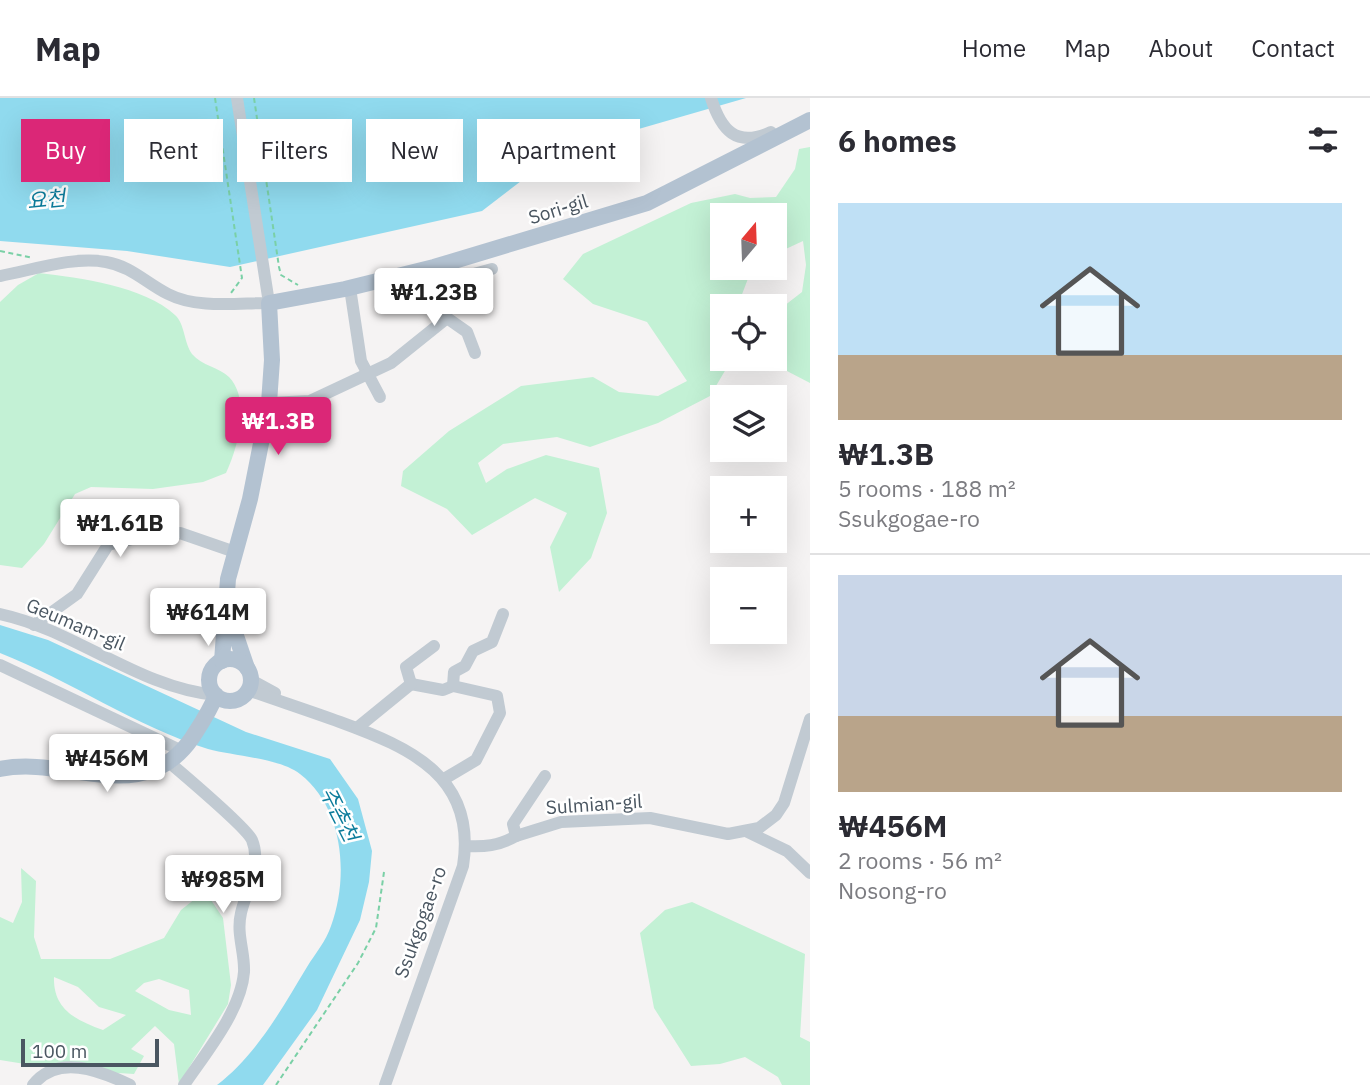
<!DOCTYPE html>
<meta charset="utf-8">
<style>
:root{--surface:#fff;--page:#f7f7f7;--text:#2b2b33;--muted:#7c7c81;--line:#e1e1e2;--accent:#db2777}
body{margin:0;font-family:"IBM Plex Sans","Noto Sans KR",sans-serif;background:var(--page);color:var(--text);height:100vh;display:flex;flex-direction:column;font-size:26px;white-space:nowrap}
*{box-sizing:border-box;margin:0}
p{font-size:23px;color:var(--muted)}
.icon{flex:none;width:38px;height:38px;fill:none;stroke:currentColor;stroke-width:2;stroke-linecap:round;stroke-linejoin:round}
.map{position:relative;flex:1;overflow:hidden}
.side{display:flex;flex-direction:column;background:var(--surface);width:560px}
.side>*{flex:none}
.banner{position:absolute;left:21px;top:21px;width:665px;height:63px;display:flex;gap:14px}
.needle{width:46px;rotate:19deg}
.controls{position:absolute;left:710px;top:105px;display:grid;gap:14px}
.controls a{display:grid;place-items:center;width:77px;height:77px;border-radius:0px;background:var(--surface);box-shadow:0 7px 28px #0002;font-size:35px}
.scale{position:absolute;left:21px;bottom:18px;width:138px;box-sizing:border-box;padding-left:7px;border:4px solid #4a5661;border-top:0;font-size:19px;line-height:24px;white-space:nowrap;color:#4a5661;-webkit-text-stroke:5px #fff;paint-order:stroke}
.price{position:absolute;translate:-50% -60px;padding:0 16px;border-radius:7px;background:#fff;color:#222;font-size:23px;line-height:46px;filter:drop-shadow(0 2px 4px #0008)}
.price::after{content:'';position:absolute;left:50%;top:42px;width:21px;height:16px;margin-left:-10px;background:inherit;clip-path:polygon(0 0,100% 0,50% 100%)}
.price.selected{background:var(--accent);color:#fff}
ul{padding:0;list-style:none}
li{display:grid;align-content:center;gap:14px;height:371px;padding:0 28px}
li+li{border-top:2px solid var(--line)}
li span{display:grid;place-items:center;height:217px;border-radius:0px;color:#555}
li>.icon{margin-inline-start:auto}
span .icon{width:126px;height:126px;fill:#fffc;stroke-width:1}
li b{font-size:30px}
h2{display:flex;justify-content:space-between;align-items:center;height:84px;padding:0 28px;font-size:30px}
.tag{padding:0 24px;border-radius:0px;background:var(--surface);box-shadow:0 7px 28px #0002;font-size:24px;line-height:63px}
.tag.selected{background:var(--accent);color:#fff}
header{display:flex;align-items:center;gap:42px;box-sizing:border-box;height:98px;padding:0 35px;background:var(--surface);border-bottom:2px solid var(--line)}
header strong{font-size:33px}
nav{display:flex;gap:38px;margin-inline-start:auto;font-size:24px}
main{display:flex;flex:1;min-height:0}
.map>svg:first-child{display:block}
.green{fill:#c3f1d5;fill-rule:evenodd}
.water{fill:#90daee}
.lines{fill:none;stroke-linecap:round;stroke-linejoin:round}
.path{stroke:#7ad0a6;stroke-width:2;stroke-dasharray:5 3.5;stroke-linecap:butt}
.minor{stroke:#c1cad2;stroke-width:12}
.major{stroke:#b3c2d1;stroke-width:16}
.labels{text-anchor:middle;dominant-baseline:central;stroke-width:5;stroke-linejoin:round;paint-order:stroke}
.street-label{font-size:19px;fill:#4a5661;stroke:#fff}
.water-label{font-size:21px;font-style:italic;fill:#0c7c9b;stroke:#fff}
</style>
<header>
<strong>Map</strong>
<nav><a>Home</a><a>Map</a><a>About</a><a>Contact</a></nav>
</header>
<main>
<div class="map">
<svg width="810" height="987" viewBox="0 0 810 987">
<rect width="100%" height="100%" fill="#f5f3f3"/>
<g class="green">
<path d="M810,49V285L764,261H775V215L802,194L806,167L803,143L775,156V117H723V170H752L741,199L761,208H723V261H732L710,298L658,325L590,349L557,339L503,346L478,365L486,385L507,371L546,357L599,370L607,415L591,460L559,494L550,449L567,415L535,400L472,437L447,411L401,388L403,373L449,333L521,288L593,279L619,294L658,298L687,283L647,224L593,206L563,181L583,156L691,105L735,96L750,100L776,99L795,71L799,51Z"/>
<path d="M39,175C80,180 144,188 175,217C185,226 184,245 192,256C202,268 219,269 229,279C251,302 238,349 226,375L203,384L153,391L91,389L75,396L44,446L22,470L0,467V204L18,187Z"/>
<path d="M21,770L36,783L34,839L41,861H110L164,840L181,812L205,793L223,820L231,887L228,906L179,986L174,946L155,928L131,951L144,958L134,976L56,971L0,962V819L13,825L22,804ZM54,879L78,889L99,909L126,917L103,932C75,922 53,911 54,879ZM159,881L189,892L191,917L169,912L135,893L144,885Z"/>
<path d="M692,804L805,856L800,939L810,944V987H782L778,979L745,959L720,966L691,968L654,910L640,835L665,812Z"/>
</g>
<g class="water">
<path d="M0,0H746L559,54L482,113L230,169L127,153L0,143Z"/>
<path d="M0,527L48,542L246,634L330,661L358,701L372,753L369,784L360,822L317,912L263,987H217C257,956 281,912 307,869C315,856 326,843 331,828C349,779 344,710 300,676C280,660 233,658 208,651C135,628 71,583 0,555Z"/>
</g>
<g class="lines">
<g class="path">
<path d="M215,0L242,180L231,195"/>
<path d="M254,0L279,169L281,177L298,187"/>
<path d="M0,153L33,160"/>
<path d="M276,987L358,865L376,830L384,774"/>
</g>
<g class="minor">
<path d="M711,0C721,32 736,50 771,34"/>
<path d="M0,178C33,172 73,158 106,164C131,168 146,185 168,196C197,211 237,205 269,205L237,0"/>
<path d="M386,181L397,197L492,171"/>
<path d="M437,186L447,220L467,234L475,255"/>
<path d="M350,190L361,263L380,299"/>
<path d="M269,305L310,303L391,265L447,220"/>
<path d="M0,516C75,532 139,590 216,597"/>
<path d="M34,527L77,496L108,447L156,435H180L235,454"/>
<path d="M0,567L182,653"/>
<path d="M251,582L275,595"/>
<path d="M411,586L443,592L453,588L497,598L500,615L476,662L444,681"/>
<path d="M453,588L454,574L465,568L473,553L492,544L503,516"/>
<path d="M248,592C279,603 310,613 340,624C411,650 477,679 463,768L385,987"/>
<path d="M357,630L411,586L406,569L434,548"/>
<path d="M170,665C184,677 247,730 252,742C262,766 246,793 241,815C236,836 245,854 244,874C241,913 205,956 184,987"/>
<path d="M746,733L787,753L810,775"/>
<path d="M516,738L561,724L650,720L728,736L759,730L776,717L784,705L810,621"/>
<path d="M465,748C485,749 498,748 516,738L513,726L545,678"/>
<path d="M33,987C57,956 99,972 130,987"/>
</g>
<g class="major">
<path d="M229,517L247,570"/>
<circle cx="230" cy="582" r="21"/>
<path d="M222,563L228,481L250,401L269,305L272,262L269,205L345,191L434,169L647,105L810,22"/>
<path d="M0,671C67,657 143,711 192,640C201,626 210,613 216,597"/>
</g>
</g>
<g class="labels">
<g class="street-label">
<text transform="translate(558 111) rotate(-17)">Sori-gil</text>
<text transform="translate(76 526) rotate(23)">Geumam-gil</text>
<text transform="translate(594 706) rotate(-4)">Sulmian-gil</text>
<text transform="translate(420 824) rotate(-70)">Ssukgogae-ro</text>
</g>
<g class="water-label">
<text transform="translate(46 101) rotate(-6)">요천</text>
<text transform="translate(340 716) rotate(63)">주촌천</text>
</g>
</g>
</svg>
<div class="controls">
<a><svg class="needle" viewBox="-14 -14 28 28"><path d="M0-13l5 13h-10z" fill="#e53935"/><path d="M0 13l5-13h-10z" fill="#7c7c81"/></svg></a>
<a><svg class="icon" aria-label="locate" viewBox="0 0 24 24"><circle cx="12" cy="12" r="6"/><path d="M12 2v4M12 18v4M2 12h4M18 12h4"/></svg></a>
<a><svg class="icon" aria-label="layers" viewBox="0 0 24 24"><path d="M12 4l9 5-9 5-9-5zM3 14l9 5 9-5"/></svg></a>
<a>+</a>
<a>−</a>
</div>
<div class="scale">100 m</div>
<b class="price" style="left:434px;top:230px">₩1.23B</b>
<b class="price selected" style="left:278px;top:359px">₩1.3B</b>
<b class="price" style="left:120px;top:461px">₩1.61B</b>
<b class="price" style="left:208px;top:550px">₩614M</b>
<b class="price" style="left:107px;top:696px">₩456M</b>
<b class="price" style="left:223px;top:817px">₩985M</b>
<div class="banner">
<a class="tag selected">Buy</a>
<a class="tag">Rent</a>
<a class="tag">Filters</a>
<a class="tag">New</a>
<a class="tag">Apartment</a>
</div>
</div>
<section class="side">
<h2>6 homes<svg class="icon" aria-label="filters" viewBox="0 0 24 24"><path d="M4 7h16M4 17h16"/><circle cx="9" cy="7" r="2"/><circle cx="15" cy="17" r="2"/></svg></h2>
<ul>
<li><span style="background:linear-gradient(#bfe0f5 70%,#b9a48a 0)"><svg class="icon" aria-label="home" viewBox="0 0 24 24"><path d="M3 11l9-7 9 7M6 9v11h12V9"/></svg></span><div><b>₩1.3B</b><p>5 rooms · 188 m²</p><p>Ssukgogae-ro</p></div></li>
<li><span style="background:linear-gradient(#c9d6e8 65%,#b9a48a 0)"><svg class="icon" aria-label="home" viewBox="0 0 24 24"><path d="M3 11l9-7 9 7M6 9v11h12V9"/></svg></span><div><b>₩456M</b><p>2 rooms · 56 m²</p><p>Nosong-ro</p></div></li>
</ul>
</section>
</main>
